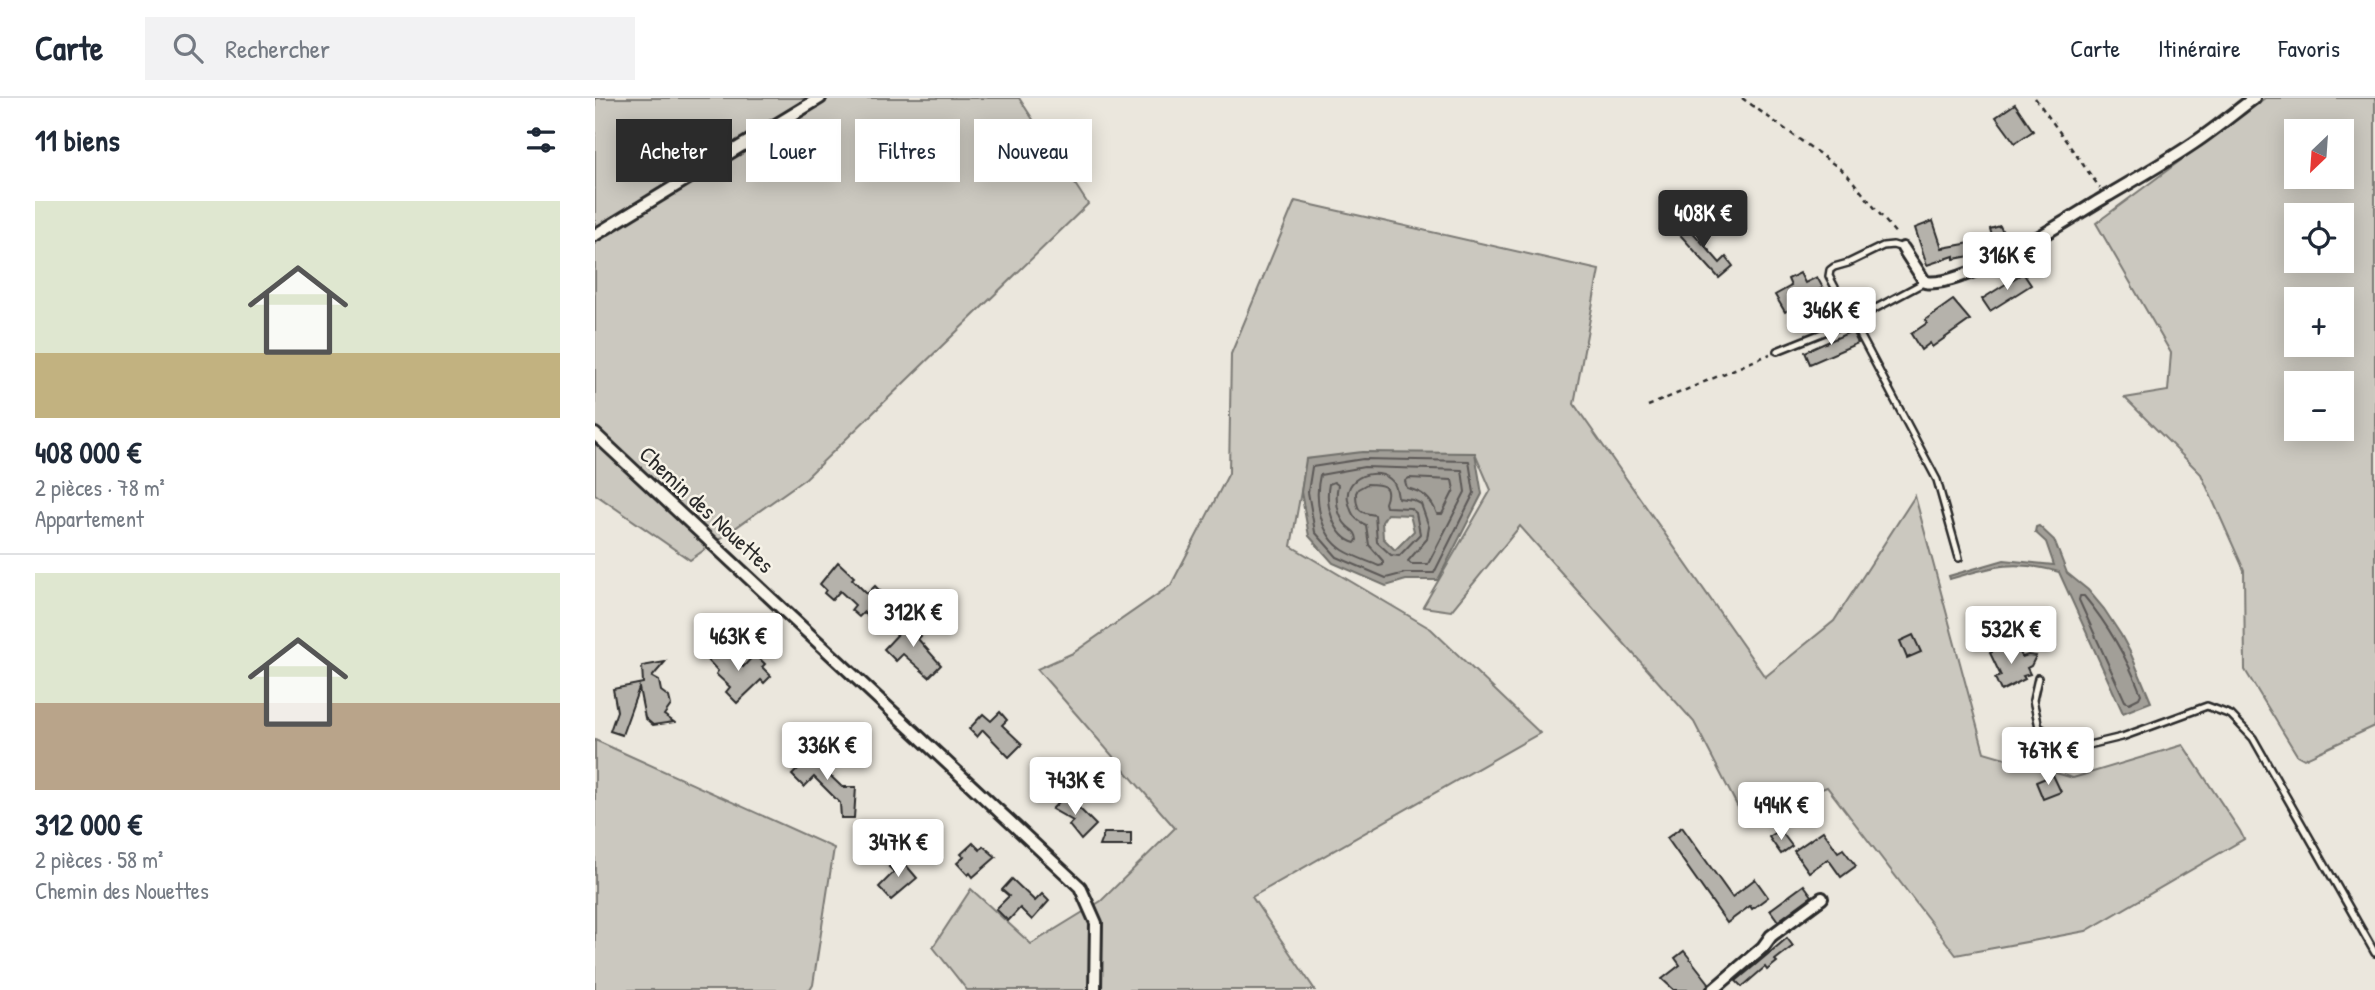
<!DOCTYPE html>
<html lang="fr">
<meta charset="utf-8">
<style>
:root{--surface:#fff;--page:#f2f2f3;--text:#1f2937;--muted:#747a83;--line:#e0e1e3;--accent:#2b2b2b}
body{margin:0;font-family:"Patrick Hand",sans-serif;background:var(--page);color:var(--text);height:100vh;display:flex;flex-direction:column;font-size:26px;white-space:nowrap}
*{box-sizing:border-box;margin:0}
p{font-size:23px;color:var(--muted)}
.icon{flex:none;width:38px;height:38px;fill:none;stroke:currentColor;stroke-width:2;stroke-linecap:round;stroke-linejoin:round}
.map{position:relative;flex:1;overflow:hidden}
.side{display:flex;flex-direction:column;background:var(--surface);width:595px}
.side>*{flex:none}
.top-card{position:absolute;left:21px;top:21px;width:665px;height:63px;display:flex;gap:14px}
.needle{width:46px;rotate:205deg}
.tools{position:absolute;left:1689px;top:21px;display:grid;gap:14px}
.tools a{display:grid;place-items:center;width:70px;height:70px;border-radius:0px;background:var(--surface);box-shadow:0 4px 18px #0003;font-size:35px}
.price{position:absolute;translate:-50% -60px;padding:0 16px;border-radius:7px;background:#fff;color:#222;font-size:23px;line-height:46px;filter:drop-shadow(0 2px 4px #0008)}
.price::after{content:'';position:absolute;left:50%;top:42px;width:21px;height:16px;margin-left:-10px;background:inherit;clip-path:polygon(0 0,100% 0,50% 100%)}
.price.active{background:var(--accent);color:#fff}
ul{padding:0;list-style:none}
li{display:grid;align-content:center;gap:14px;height:371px;padding:0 35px}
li+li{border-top:2px solid var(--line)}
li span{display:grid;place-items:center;height:217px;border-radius:0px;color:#555}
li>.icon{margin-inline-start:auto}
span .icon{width:126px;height:126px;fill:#fffc;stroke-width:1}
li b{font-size:30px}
h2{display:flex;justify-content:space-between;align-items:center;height:84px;padding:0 35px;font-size:30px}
.chip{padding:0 24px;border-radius:0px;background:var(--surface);box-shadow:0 4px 18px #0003;font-size:24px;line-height:63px}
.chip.active{background:var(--accent);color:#fff}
header{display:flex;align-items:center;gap:42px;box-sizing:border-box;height:98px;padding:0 35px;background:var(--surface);border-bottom:2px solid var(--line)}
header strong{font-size:33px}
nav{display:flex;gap:38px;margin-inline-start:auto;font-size:24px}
.search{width:490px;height:63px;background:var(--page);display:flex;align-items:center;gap:18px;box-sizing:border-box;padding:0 24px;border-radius:0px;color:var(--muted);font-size:26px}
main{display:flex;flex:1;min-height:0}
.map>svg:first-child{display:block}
.green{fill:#cbc8bf;stroke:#7b7a75;stroke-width:2;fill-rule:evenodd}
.water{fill:#a29f98;stroke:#72716c;stroke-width:2;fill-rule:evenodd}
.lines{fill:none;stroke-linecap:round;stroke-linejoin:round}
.shore{stroke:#5b5957;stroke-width:2}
.building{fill:#b5b2ab;stroke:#2b2b2b;stroke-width:2}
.service-casing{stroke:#2b2b2b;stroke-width:10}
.minor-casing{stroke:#2b2b2b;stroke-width:16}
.path{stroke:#2b2b2b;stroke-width:2.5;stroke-dasharray:5 5;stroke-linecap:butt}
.service{stroke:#f7f3e8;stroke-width:5}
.minor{stroke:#f7f3e8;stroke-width:10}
.labels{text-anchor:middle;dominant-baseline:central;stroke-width:5;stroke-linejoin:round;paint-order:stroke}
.street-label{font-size:23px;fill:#2b2b2b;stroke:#f7f3e8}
</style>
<header>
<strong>Carte</strong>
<div class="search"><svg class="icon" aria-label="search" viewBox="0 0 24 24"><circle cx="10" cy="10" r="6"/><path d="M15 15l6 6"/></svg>Rechercher</div>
<nav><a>Carte</a><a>Itinéraire</a><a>Favoris</a></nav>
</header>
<main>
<section class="side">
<h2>11 biens<svg class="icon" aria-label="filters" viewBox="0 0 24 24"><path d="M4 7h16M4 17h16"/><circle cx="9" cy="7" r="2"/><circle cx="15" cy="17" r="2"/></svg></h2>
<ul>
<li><span style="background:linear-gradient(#dfe7d0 70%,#c2b280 0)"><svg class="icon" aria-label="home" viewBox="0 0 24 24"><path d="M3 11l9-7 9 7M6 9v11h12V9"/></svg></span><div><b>408 000 €</b><p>2 pièces · 78 m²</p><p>Appartement</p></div></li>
<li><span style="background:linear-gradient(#dfe7d0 60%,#b9a48a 0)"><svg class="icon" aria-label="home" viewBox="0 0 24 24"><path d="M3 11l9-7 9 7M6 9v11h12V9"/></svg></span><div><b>312 000 €</b><p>2 pièces · 58 m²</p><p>Chemin des Nouettes</p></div></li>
</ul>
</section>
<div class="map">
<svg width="1780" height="892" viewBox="0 0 1780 892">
<rect width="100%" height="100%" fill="#ebe7dd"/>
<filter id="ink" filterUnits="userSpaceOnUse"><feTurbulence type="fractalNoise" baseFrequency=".0143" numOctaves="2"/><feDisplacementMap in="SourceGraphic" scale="14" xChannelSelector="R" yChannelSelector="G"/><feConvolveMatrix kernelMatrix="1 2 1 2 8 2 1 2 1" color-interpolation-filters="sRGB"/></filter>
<g filter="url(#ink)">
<g class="green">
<path d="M0,0H424L493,106L211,380L95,462L0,396Z"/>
<path d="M1670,0H1780V628L1709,661L1702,657L1650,572L1649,472L1606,376L1530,300L1573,293L1576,255L1501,125ZM1746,33V79H1701V33ZM1746,117V163H1701V117ZM1701,201H1746V247H1701ZM1701,285H1746V331H1701Z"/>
<path d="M700,103L1004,172L979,306L1170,579L1239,523L1320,398L1389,654L1478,680L1588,647L1645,733L1649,741L1491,833L1361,857L1232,689L1149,721L1099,624L925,428L856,513L828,509L896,392L880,355L712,361L696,448L836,531L945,635L657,799L720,892H372L338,849L376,791L436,846L506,803L580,730L442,571L478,555L576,487L634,375L636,256Z"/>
<path d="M0,642L239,750L218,887L215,892H0Z"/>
</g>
<g class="water">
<path d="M767,354L880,355L887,396L843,482H811L791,488L738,465L714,438L706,394L711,361ZM792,416L815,417L819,433L800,452L788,440L787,424Z"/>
<path d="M1444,428L1459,442L1472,475L1493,492L1509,511L1526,537L1535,554L1556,604L1528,615L1464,474C1419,461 1398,468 1355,481L1354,478L1409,462L1459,467L1451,444L1440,434L1441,429Z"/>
</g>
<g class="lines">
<g class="shore">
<path d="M768,361L874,363L879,395L839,475H810L791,480L742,459L720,434L713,394L717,369Z"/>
<path d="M769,369L867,372L870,394L833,466H816L813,463L832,441L834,429L826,406L818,402L803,400C802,395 802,389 798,384C783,366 745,379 754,406C757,418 761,422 771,427L774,447L788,463V467L784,468C773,463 759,459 748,452C725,437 719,402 725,377Z"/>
<path d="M814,380L857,382L859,392L847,416H842C836,400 828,394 812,390L810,383Z"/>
<path d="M739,384L743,387C740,400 742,418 752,428C758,434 761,433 762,442L760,445C738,439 730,405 734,386Z"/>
<path d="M772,386C787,386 797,387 790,405L791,409L815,410L821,415L825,436L804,458L796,457L782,444L780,417C765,415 761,413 761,395L763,391Z"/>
<path d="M1485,498H1489C1514,528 1532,560 1546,596L1544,600L1534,605L1530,603L1484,502Z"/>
</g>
</g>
<g class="building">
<path d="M1420,6L1438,33L1420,45L1401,19Z"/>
<path d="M1087,122L1125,165L1131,159L1138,168L1124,180L1078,129Z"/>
<path d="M1338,123L1347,150L1398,141L1395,131L1405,128L1414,147L1396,154L1359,161V158L1332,167L1320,130Z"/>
<path d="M1205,175L1210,185L1222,179L1228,190L1216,196L1218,199L1190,214L1180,197L1196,188L1193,181Z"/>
<path d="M1428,175L1436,187L1395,213L1387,201Z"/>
<path d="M1358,202L1375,222L1337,249L1335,245L1326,252L1316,236L1332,225L1330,222Z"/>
<path d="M1257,233L1263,245L1215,266L1210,254Z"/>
<path d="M243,464L259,479L257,481L272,496L280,488L292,500L274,519L269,514L264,519L256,512L260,507L245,493L237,502L229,495L231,492L225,486Z"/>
<path d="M319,519L327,527L321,533L326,538L323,541L346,567L334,579L308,556L301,563L289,551Z"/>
<path d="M1318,537L1326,554L1312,560L1305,543Z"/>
<path d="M1409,545L1412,550L1416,547L1420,555L1424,552L1427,559L1433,557L1441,558L1436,568L1432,570L1435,576L1428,578L1430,581L1406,593L1400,580L1406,578L1395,555L1397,554L1396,551Z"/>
<path d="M125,546L148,569L160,556L170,566L167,569L176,578L169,585L166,582L142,605L131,594L135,589L121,576L123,573L111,560Z"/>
<path d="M70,564L57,579L64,583L66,593L74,599L76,607L69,617L79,624L58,627L50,620L44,590L27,637L15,633L22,613L18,591L48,585L47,568Z"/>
<path d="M405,614L412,622L407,627L427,646L414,659L388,632L382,639L374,631L388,616L396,623Z"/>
<path d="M226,648L234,657L224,667L247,689H261L259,720H246L245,705L219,679L209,689L197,677Z"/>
<path d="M1458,677L1466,694L1448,701L1441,684Z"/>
<path d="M471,697L501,727L486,742L474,727L478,723L457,711Z"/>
<path d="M1087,729L1137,799L1160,781L1173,799L1157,811L1155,808L1132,825L1072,740Z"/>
<path d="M1185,732L1197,748L1186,756L1174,739Z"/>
<path d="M1228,733L1243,754L1248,751L1261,768L1246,779L1233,761L1214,774L1199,753Z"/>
<path d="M509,735H536V748H504Z"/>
<path d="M378,745L385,752L388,748L401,759L378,779L375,775L373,777L362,765L369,759L366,756Z"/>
<path d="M304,759L322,780L296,802L284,789L299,774L294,769Z"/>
<path d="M417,781L440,803L447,796L454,803L437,822L425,810L413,823L401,811L414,798L407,792Z"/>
<path d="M1209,787L1217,798L1183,823L1175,812Z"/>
<path d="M1192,840L1198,848L1180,862L1182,864L1172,872L1170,869L1147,889L1141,883Z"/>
<path d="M1089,853L1114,885L1110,892H1079L1067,881L1085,867L1080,860Z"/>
</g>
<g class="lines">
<defs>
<g id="service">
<path d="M1308,150L1298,147L1288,148L1253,165L1239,169L1235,172L1234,178L1342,382L1364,460"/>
<path d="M1182,253L1257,223L1330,184"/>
<path d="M1443,580L1438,602L1444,629L1477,651L1527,639L1612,608L1636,617L1658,640L1780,855"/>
</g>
<g id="minor">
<path d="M0,137L225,0"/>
<path d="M1308,150L1330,184C1370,191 1474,120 1512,98C1541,81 1571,64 1599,45C1620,31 1639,15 1659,0"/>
<path d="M0,336L485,789L501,825L500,892"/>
<path d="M1118,892L1168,849L1176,838L1227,800"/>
</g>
</defs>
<use href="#service" class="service-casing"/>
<use href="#minor" class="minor-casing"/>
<g class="path">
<path d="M1147,0L1251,75L1302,137"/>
<path d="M1440,0L1505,90"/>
<path d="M1053,308L1175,256"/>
</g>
<use href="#service" class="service"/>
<use href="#minor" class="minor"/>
</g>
</g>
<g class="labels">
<g class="street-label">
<text transform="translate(112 411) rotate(43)">Chemin des Nouettes</text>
</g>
</g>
</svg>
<div class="tools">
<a><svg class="needle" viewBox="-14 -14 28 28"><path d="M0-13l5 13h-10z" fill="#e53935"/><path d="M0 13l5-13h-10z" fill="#747a83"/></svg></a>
<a><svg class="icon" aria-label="locate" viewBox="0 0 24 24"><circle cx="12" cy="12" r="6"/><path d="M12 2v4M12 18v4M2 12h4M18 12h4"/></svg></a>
<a>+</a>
<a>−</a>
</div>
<b class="price active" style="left:1108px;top:152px">408K €</b>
<b class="price" style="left:1412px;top:194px">316K €</b>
<b class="price" style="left:1236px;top:249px">346K €</b>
<b class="price" style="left:318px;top:551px">312K €</b>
<b class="price" style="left:1416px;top:568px">532K €</b>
<b class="price" style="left:143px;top:575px">463K €</b>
<b class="price" style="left:232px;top:684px">336K €</b>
<b class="price" style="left:1453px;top:689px">767K €</b>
<b class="price" style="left:480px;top:719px">743K €</b>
<b class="price" style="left:1186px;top:744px">494K €</b>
<b class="price" style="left:303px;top:781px">347K €</b>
<div class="top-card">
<a class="chip active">Acheter</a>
<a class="chip">Louer</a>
<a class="chip">Filtres</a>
<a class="chip">Nouveau</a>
</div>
</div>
</main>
